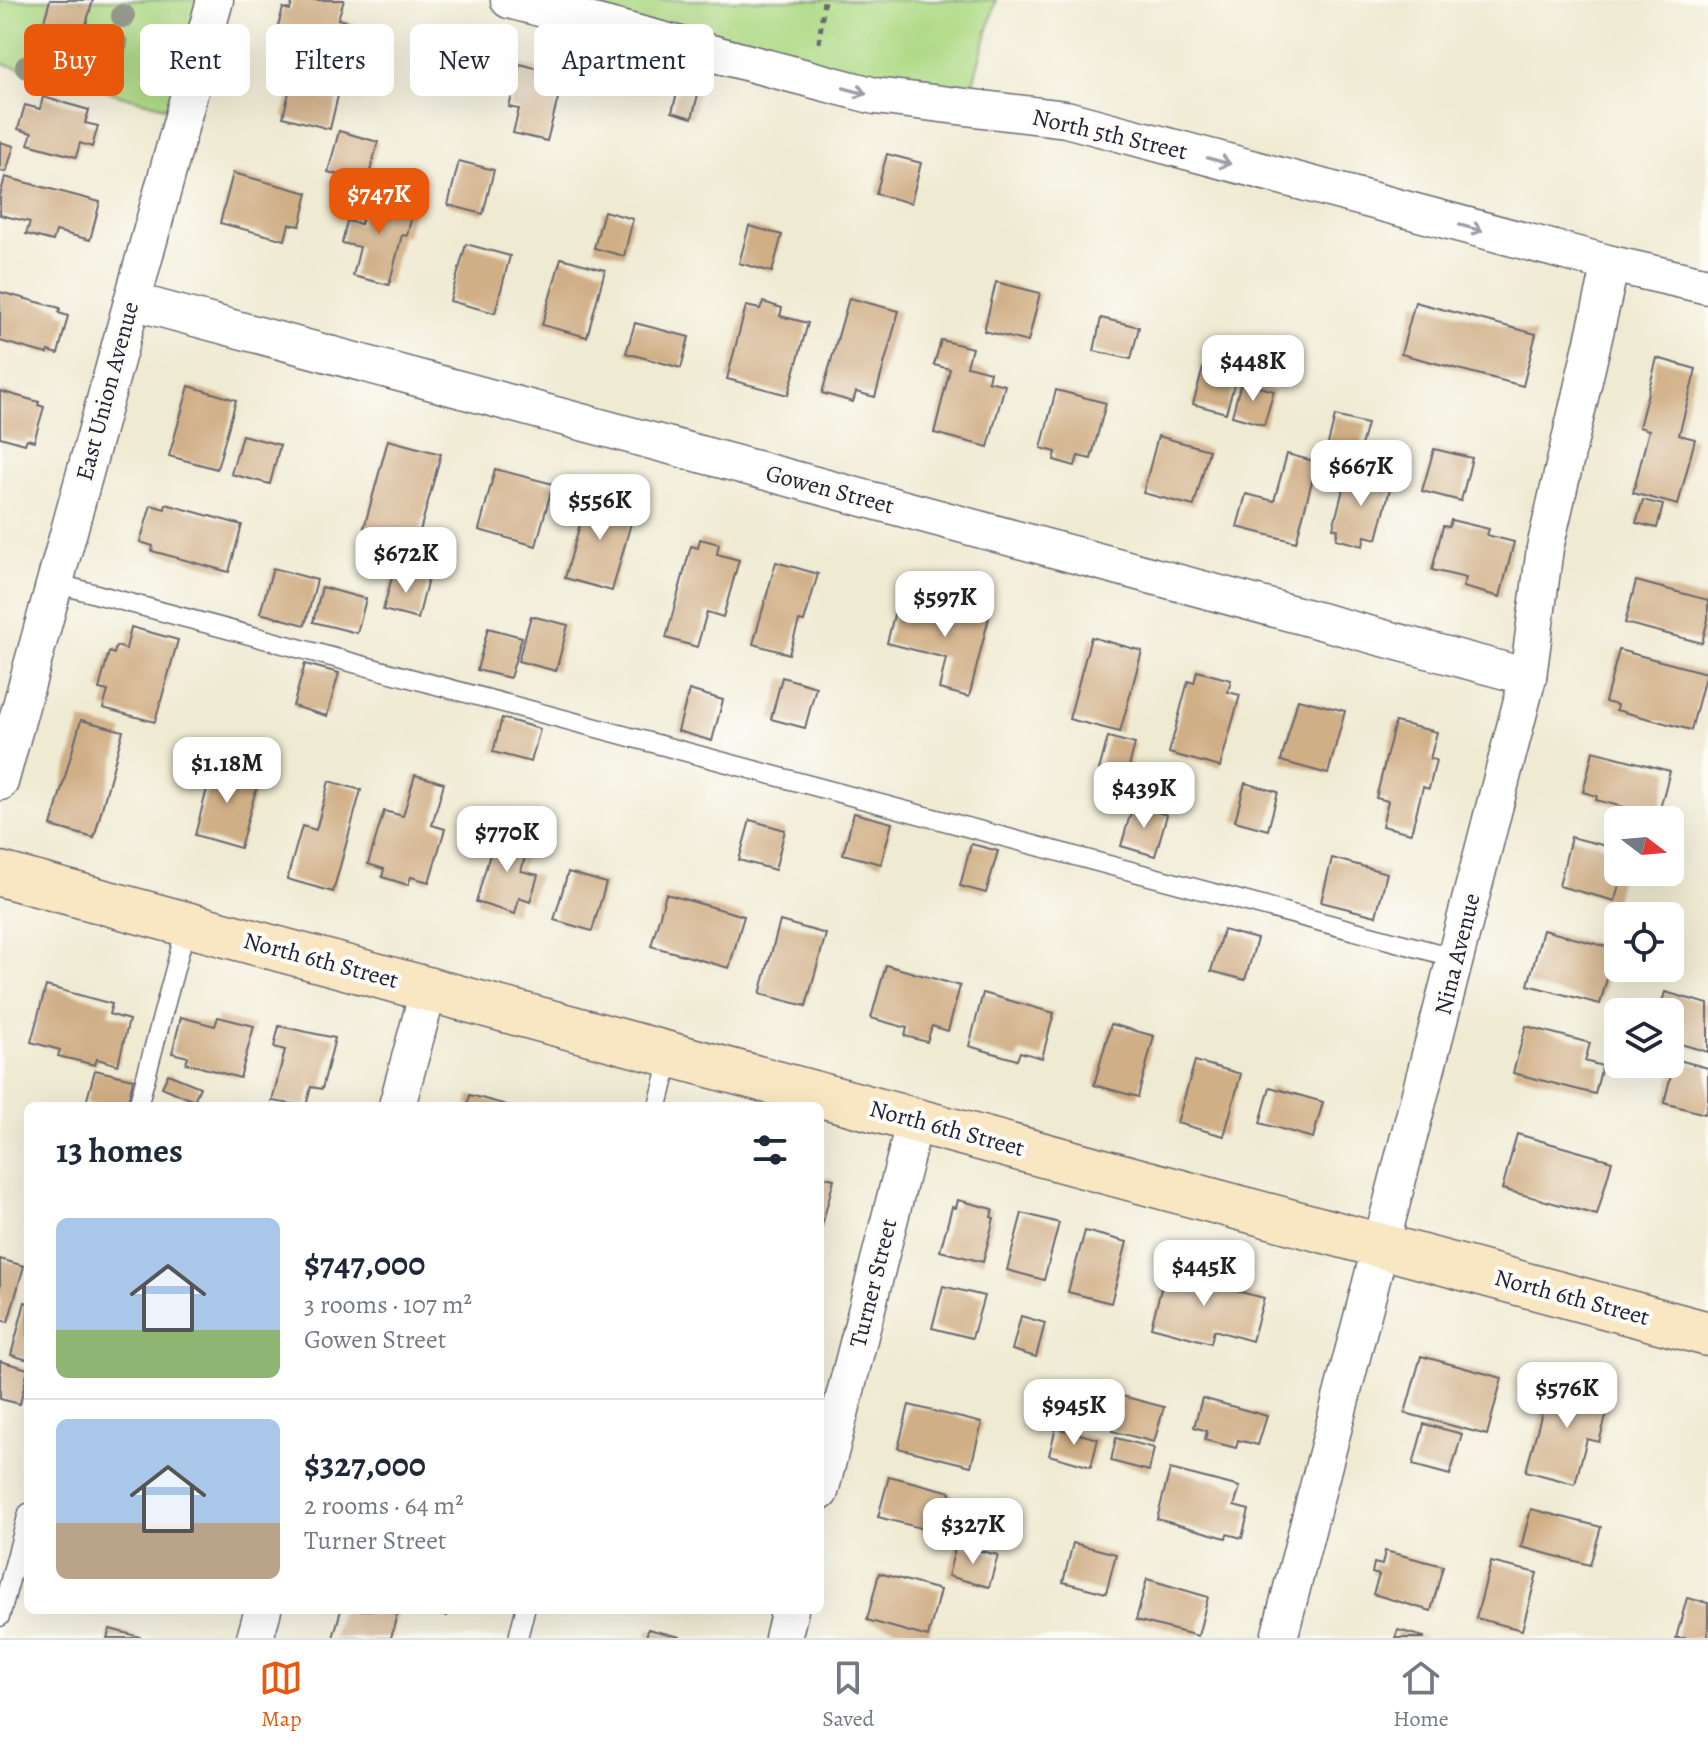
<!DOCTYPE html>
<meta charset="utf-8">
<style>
:root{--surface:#fff;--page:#f6f6f7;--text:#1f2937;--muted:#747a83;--line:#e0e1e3;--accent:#ea580c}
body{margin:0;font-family:Alegreya,serif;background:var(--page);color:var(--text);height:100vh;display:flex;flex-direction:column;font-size:30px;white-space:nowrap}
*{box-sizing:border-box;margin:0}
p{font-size:26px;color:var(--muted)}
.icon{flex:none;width:44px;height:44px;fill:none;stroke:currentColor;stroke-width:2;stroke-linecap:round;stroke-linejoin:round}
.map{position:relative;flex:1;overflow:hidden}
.sheet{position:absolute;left:24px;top:1102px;width:800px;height:512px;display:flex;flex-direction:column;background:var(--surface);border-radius:12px;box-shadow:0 8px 32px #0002}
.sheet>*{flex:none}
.guide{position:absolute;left:24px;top:24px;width:800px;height:72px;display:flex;gap:16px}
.needle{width:52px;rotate:106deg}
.fabs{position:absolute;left:1604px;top:806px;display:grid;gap:16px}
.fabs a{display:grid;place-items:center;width:80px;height:80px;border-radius:12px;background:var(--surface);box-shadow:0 8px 32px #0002;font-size:40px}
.price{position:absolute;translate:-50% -68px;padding:0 18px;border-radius:16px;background:#fff;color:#222;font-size:26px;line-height:52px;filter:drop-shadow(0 2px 4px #0008)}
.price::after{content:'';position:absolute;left:50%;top:48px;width:24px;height:18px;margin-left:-12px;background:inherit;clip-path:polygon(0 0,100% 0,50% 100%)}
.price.active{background:var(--accent);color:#fff}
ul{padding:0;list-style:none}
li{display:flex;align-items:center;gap:24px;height:200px;padding:0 32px}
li+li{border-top:2px solid var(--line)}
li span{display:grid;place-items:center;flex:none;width:224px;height:160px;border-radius:12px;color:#555}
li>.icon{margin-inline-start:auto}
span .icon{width:96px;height:96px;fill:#fffc;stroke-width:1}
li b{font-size:34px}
h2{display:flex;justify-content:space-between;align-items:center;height:96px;padding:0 32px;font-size:34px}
.chip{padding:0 28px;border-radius:12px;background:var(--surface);box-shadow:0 8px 32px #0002;font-size:28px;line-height:72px}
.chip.active{background:var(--accent);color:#fff}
.tab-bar{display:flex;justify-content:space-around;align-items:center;height:112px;border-top:2px solid var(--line);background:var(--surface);font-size:22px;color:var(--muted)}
.tab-bar a{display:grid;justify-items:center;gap:4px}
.tab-bar .active{color:var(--accent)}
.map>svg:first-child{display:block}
.green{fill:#afda86;stroke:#687e60;stroke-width:2}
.building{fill:#d0af86}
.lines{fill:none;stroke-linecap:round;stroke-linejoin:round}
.lane-casing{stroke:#6a6870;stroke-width:21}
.street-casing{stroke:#6a6870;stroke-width:39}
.secondary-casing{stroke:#6a6870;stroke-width:47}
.path{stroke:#6a6870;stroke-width:5;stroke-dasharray:6 6;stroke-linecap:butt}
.lane{stroke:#fff;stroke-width:18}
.street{stroke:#fff;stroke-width:36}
.secondary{stroke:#f9e7c3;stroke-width:44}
.tree{fill:#959a8c}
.oneway{stroke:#9c9ca7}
.labels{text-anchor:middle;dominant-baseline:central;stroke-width:8;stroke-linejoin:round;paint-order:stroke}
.street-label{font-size:24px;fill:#22223b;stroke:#fdfcf7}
</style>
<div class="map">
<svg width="1708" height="1638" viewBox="0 0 1708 1638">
<rect width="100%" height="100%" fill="#fdfcf7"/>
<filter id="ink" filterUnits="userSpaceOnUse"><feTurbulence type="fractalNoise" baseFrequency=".0125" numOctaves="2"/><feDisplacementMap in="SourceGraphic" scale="16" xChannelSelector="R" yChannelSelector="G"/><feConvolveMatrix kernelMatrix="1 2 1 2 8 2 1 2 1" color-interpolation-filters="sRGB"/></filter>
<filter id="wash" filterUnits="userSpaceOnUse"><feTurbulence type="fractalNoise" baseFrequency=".006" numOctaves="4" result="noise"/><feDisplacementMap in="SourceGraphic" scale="32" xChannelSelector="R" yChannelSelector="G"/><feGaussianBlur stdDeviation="1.8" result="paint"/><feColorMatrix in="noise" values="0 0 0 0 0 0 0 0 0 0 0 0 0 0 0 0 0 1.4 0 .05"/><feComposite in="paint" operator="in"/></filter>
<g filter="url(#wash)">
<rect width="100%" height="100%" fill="#efead2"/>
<g class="green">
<path d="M0,0H210L180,111L0,63Z"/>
<path d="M514,0H996L965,112Z"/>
</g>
<g id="blocks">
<g class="building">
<path d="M50,0H93L77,56L37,45Z"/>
<path d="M293,0H344L338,19L356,24L351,40L341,37L336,55L329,52L326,64L272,48L283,8L290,10Z"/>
<path d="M520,64L564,75L547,141L513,133L519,109L509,107Z"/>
<path d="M294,72L341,83L330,129L283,117Z"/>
<path d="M680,82L700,87L692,118L672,112Z"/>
<path d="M43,97L89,110L85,123L98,126L92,147L80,143L76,157L28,144L32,133L18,129L25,105L40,109Z"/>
<path d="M339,131L378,142L367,183L328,172Z"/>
<path d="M0,142L14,146L6,172L0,171Z"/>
<path d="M887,154L921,163L911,203L876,194Z"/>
<path d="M459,161L494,170L483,214L448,205Z"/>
<path d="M233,173L308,193L300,226L289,224L285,240L220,223Z"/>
<path d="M5,177L100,202L90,240L56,231L53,241L26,234L30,222L0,215V196Z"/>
<path d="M369,192L415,203L407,236L402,235L389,285L353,276L360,247L342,243L347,221L361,224Z"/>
<path d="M604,211L633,219L624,256L594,248Z"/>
<path d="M749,226L782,235L772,272L739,263Z"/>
<path d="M466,244L510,256L495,313L450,301Z"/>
<path d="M561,258L605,270L587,337L542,325Z"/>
<path d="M996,282L1040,293L1028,342L984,331Z"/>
<path d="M0,292L60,308L59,313L68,316L58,354L48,351L47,354L0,341Z"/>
<path d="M849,298L899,311L875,397L856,392L853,402L822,393Z"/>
<path d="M763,302L782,308L780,316L808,323L788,395L727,379L746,306L760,309Z"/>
<path d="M1415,302L1536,334L1523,386L1401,354Z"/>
<path d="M1101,318L1139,327L1131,359L1094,351Z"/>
<path d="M635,323L689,337L681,368L626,353Z"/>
<path d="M941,340L972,348L967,366L990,372L988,381L1005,385L988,447L934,433L950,369L934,365Z"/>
<path d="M1657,358L1696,369L1679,435L1695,439L1678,505L1633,493L1649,430L1639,427Z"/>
<path d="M1203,368L1236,378L1226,413L1193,404Z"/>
<path d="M1241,382L1274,391L1264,425L1232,416Z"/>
<path d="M189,386L236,400L217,469L169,456Z"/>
<path d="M1056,390L1106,403L1091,459L1078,456L1075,466L1054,460L1056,452L1041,448Z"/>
<path d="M0,391L39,402L38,405L44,407L34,441L27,439L25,444L0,437Z"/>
<path d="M1335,416L1367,424L1356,464L1325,456Z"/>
<path d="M242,435L280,445L270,484L231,474Z"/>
<path d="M1158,436L1209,450L1194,506L1143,493Z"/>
<path d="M388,440L441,454L417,542L364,528Z"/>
<path d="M1434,449L1472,458L1461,501L1422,491Z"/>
<path d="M1287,454L1317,462L1296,542L1237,527L1246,494L1274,501Z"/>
<path d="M495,469L553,484L536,546L479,530Z"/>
<path d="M1348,470L1392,481L1377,539L1365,536L1363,546L1336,539L1338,529L1333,528Z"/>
<path d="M589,492L636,505L612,591L565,578Z"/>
<path d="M1643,500L1663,505L1657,528L1636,523Z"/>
<path d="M166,504L242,525L229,572L152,551L153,546L140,542L151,505L165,509Z"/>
<path d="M1451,520L1489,529L1487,535L1514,542L1500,597L1463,587L1466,578L1432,570L1443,526L1449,527Z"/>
<path d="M700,539L719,544L717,554L739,560L723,617L707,612L697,647L666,638L691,546L698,548Z"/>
<path d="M776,562L818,574L804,622L799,621L789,654L753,644Z"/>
<path d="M273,568L317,580L305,625L260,613Z"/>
<path d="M394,570L428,579L418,619L383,610Z"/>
<path d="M1636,581L1708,600V619L1702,643L1625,623Z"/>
<path d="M322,587L366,599L357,633L313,622Z"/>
<path d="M959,599L988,606L985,616L989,617L969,697L939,689L946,658L887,643L897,603L935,613L937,605L956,610Z"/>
<path d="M531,616L568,625L556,671L518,661Z"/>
<path d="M131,627L178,640L155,722L103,708L108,691L99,689L109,652L114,654L116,646L126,649Z"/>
<path d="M488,628L522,637L510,678L477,670Z"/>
<path d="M1091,637L1142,651L1120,732L1069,719Z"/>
<path d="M1619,650L1706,673L1691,730L1616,710L1617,705L1605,702Z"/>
<path d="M305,664L339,673L327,716L293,706Z"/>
<path d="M1197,671L1231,680L1228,692L1240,695L1220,767L1169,753L1188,681L1194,683Z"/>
<path d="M782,677L816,687L805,728L771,719Z"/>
<path d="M689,690L723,700L712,741L678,731Z"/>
<path d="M1298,699L1345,711L1328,774L1281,761Z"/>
<path d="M502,718L540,729L531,762L493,752Z"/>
<path d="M81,720L123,731L94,838L51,826Z"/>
<path d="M1395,722L1437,732L1430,759L1436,760L1429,789L1423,787L1411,833L1382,826L1388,801L1376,798Z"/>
<path d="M1108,737L1135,744L1126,778L1099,770Z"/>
<path d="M1593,751L1670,771L1658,816L1596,800L1597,796L1583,792Z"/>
<path d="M214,762L260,775L240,848L195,835Z"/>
<path d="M415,775L444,783L432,825L445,829L429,882L411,877L408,885L382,877L384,869L368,864L384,811L403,816Z"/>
<path d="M329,781L361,790L333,892L287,879L302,826L316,830Z"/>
<path d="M1245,783L1278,792L1268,830L1235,821Z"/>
<path d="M1133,805L1167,815L1155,856L1121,846Z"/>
<path d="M854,813L892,823L881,864L843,854Z"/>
<path d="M750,820L785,830L775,870L739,860Z"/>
<path d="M497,830L530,840L521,871L538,875L530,902L519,898L515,914L476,902Z"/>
<path d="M1571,837L1618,849V872H1622L1615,901L1559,886Z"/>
<path d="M971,844L998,851L986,893L960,886Z"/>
<path d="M1332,858L1387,873L1376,916L1321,902Z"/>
<path d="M568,872L606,883L592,931L554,920Z"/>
<path d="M666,894L744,916L729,968L651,946Z"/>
<path d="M780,921L826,934L806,1006L760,994Z"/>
<path d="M1223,930L1257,939L1245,980L1211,971Z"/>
<path d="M1543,930L1615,949L1600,1004L1528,985Z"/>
<path d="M886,965L960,986L948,1031L932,1026L927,1042L905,1036L907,1028L871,1018Z"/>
<path d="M46,986L112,1004L109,1014L129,1020L118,1065L97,1059L95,1065L58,1056L60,1050L31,1042Z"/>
<path d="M1665,992L1708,1004V1052L1670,1041V1012H1659Z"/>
<path d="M983,993L1054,1013L1042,1058L1020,1052L1017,1060L969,1046Z"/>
<path d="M181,1017L215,1026L218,1017L254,1026L240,1078L186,1063L188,1057L172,1053Z"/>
<path d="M1111,1024L1154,1036L1138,1097L1094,1085Z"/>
<path d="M279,1026L335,1038L322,1089L311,1087L306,1106L272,1101L285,1050L274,1047Z"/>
<path d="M1526,1026L1590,1043L1585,1061L1602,1066L1595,1094L1513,1073Z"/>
<path d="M1675,1059L1708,1068V1102L1705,1114L1664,1103Z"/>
<path d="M1195,1061L1241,1074L1224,1136L1177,1123Z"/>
<path d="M95,1070L133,1079L127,1106H98L86,1103Z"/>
<path d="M168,1074L200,1087L194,1101L162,1087Z"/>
<path d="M1270,1087L1323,1102L1313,1138L1260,1123Z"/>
<path d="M470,1095L507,1105V1106H467Z"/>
<path d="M1517,1134L1612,1161L1597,1215L1502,1189Z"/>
<path d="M820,1176L834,1179L821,1229L820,1228Z"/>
<path d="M958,1200L993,1209L991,1217L994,1218L983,1262L940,1251L952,1207L956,1208Z"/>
<path d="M1022,1213L1059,1223L1044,1280L1007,1270Z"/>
<path d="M1085,1231L1127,1242L1111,1303L1068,1292Z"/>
<path d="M0,1259L24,1266L8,1322L0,1320Z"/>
<path d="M1167,1266L1210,1278L1209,1284L1264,1298L1252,1341L1214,1330L1211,1343L1151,1327Z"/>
<path d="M943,1286L984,1296L972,1338L932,1328Z"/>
<path d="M25,1302L28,1303V1360L11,1355Z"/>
<path d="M1021,1316L1045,1323L1036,1357L1012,1350Z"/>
<path d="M1421,1356L1502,1378L1487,1435L1405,1413Z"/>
<path d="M0,1361L28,1369L20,1404L0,1399Z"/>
<path d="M1551,1379L1612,1395L1599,1442L1587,1439L1575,1484L1526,1471Z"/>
<path d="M1122,1396L1164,1407L1154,1442L1112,1431Z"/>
<path d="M1202,1398L1267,1416L1258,1445L1238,1440L1236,1448L1205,1440L1207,1431L1194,1427Z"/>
<path d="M909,1405L982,1423L971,1466L898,1448Z"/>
<path d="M1424,1424L1462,1434L1450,1475L1413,1465Z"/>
<path d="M1056,1428L1098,1439L1091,1467L1049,1455Z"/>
<path d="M1116,1438L1154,1448L1149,1471L1111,1461Z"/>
<path d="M1170,1469L1240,1487L1234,1506L1249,1510L1242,1538L1227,1534L1226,1538L1157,1519Z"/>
<path d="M889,1476L951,1492L950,1495L962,1499L953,1534L940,1530V1533L878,1517Z"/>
<path d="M1531,1509L1601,1527L1590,1565L1521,1547Z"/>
<path d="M1073,1543L1116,1554L1106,1593L1063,1582Z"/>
<path d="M956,1545L998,1555L989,1587L948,1576Z"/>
<path d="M1385,1551L1443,1566L1431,1611L1373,1594L1379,1575L1372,1573L1374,1563L1382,1565Z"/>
<path d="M1491,1562L1537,1573L1522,1630L1476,1618Z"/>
<path d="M879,1573L940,1590L928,1637L867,1620Z"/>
<path d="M1147,1579L1208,1597L1198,1636L1136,1620Z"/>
<path d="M1687,1598L1708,1603V1638H1676Z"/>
<path d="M341,1610H398L391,1638H333Z"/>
<path d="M426,1610H448L447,1616Z"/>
<path d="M110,1629L140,1637V1638H107Z"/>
<path d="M648,1629L680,1637V1638H646Z"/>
<path d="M1398,1630L1424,1637V1638H1395Z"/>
</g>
</g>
</g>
<g filter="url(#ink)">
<use href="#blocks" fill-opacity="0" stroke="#6a6870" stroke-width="2"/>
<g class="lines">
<defs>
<g id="lane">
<path d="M55,583L1456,958"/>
<path d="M138,1106L187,924"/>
<path d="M658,1106L671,1054"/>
<path d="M0,1617L28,1513"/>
<path d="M518,1638L525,1610"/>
</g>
<g id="street">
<path d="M509,0L875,96L1066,119L1611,264L1708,286"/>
<path d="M132,301L1528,677"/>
<path d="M0,782L215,0"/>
<path d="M397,1106L429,988"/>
<path d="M820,1492L915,1120"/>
<path d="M255,1638L263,1610"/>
<path d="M783,1638L790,1610"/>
<path d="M1279,1638L1528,677L1545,548L1611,264"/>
</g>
<path id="secondary" d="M0,874L1708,1334"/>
</defs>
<use href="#lane" class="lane-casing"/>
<use href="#street" class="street-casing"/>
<use href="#secondary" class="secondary-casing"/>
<path class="path" d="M819,43L824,0"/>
<use href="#lane" class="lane"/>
<use href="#street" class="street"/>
<use href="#secondary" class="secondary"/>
</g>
<g class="tree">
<circle cx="123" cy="16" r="12"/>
<circle cx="116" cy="44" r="12"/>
<circle cx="27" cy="67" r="12"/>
<circle cx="54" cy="74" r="12"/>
<circle cx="107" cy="75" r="12"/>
<circle cx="81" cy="81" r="12"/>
</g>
<defs><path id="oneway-shaft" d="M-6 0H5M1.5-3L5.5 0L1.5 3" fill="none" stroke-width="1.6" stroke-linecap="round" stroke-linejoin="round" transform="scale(2)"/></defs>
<g class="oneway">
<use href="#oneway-shaft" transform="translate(855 91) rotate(15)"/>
<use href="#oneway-shaft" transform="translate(1219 161) rotate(15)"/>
<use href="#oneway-shaft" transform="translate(1471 228) rotate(15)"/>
</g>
</g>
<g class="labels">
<g class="street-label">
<text transform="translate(1110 134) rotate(13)">North 5th Street</text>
<text transform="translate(107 391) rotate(-75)">East Union Avenue</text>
<text transform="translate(830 489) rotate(15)">Gowen Street</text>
<text transform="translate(1457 954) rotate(-76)">Nina Avenue</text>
<text transform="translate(321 960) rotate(15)">North 6th Street</text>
<text transform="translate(947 1128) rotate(15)">North 6th Street</text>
<text transform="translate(873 1283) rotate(-76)">Turner Street</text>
<text transform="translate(1572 1297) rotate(15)">North 6th Street</text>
</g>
</g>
</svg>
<div class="fabs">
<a><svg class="needle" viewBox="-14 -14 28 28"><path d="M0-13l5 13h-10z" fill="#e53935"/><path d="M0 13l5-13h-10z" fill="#747a83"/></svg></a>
<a><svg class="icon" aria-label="locate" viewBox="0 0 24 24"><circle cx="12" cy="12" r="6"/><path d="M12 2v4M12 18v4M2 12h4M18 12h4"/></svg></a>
<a><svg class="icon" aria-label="layers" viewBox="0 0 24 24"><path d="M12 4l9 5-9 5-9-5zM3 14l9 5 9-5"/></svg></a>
</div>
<b class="price active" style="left:379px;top:236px">$747K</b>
<b class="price" style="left:1253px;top:403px">$448K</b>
<b class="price" style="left:1361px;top:508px">$667K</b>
<b class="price" style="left:600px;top:542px">$556K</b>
<b class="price" style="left:406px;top:595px">$672K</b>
<b class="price" style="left:945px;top:639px">$597K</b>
<b class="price" style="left:227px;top:805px">$1.18M</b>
<b class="price" style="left:1144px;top:830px">$439K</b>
<b class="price" style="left:507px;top:874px">$770K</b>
<b class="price" style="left:1204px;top:1308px">$445K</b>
<b class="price" style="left:1567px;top:1430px">$576K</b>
<b class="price" style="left:1074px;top:1447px">$945K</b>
<b class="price" style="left:973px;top:1566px">$327K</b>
<div class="guide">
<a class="chip active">Buy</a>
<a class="chip">Rent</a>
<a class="chip">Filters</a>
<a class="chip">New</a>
<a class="chip">Apartment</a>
</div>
<section class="sheet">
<h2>13 homes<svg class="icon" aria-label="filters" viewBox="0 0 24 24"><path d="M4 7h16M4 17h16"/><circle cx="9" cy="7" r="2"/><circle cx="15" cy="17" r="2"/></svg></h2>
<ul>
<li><span style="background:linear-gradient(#a9c7e8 70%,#8fb573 0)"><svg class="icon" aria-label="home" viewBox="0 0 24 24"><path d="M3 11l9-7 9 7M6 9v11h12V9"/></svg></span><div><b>$747,000</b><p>3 rooms · 107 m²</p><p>Gowen Street</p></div></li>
<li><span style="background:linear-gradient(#a9c7e8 65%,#b9a48a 0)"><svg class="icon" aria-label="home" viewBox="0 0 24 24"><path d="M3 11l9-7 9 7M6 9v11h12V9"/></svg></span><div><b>$327,000</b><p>2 rooms · 64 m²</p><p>Turner Street</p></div></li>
</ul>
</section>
</div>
<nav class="tab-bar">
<a class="active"><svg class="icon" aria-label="map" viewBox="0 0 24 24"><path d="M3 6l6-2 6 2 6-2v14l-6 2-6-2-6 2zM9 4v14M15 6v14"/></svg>Map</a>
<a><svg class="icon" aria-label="saved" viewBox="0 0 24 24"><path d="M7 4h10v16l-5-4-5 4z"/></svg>Saved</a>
<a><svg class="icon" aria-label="home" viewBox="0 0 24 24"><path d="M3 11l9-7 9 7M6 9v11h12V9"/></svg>Home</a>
</nav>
